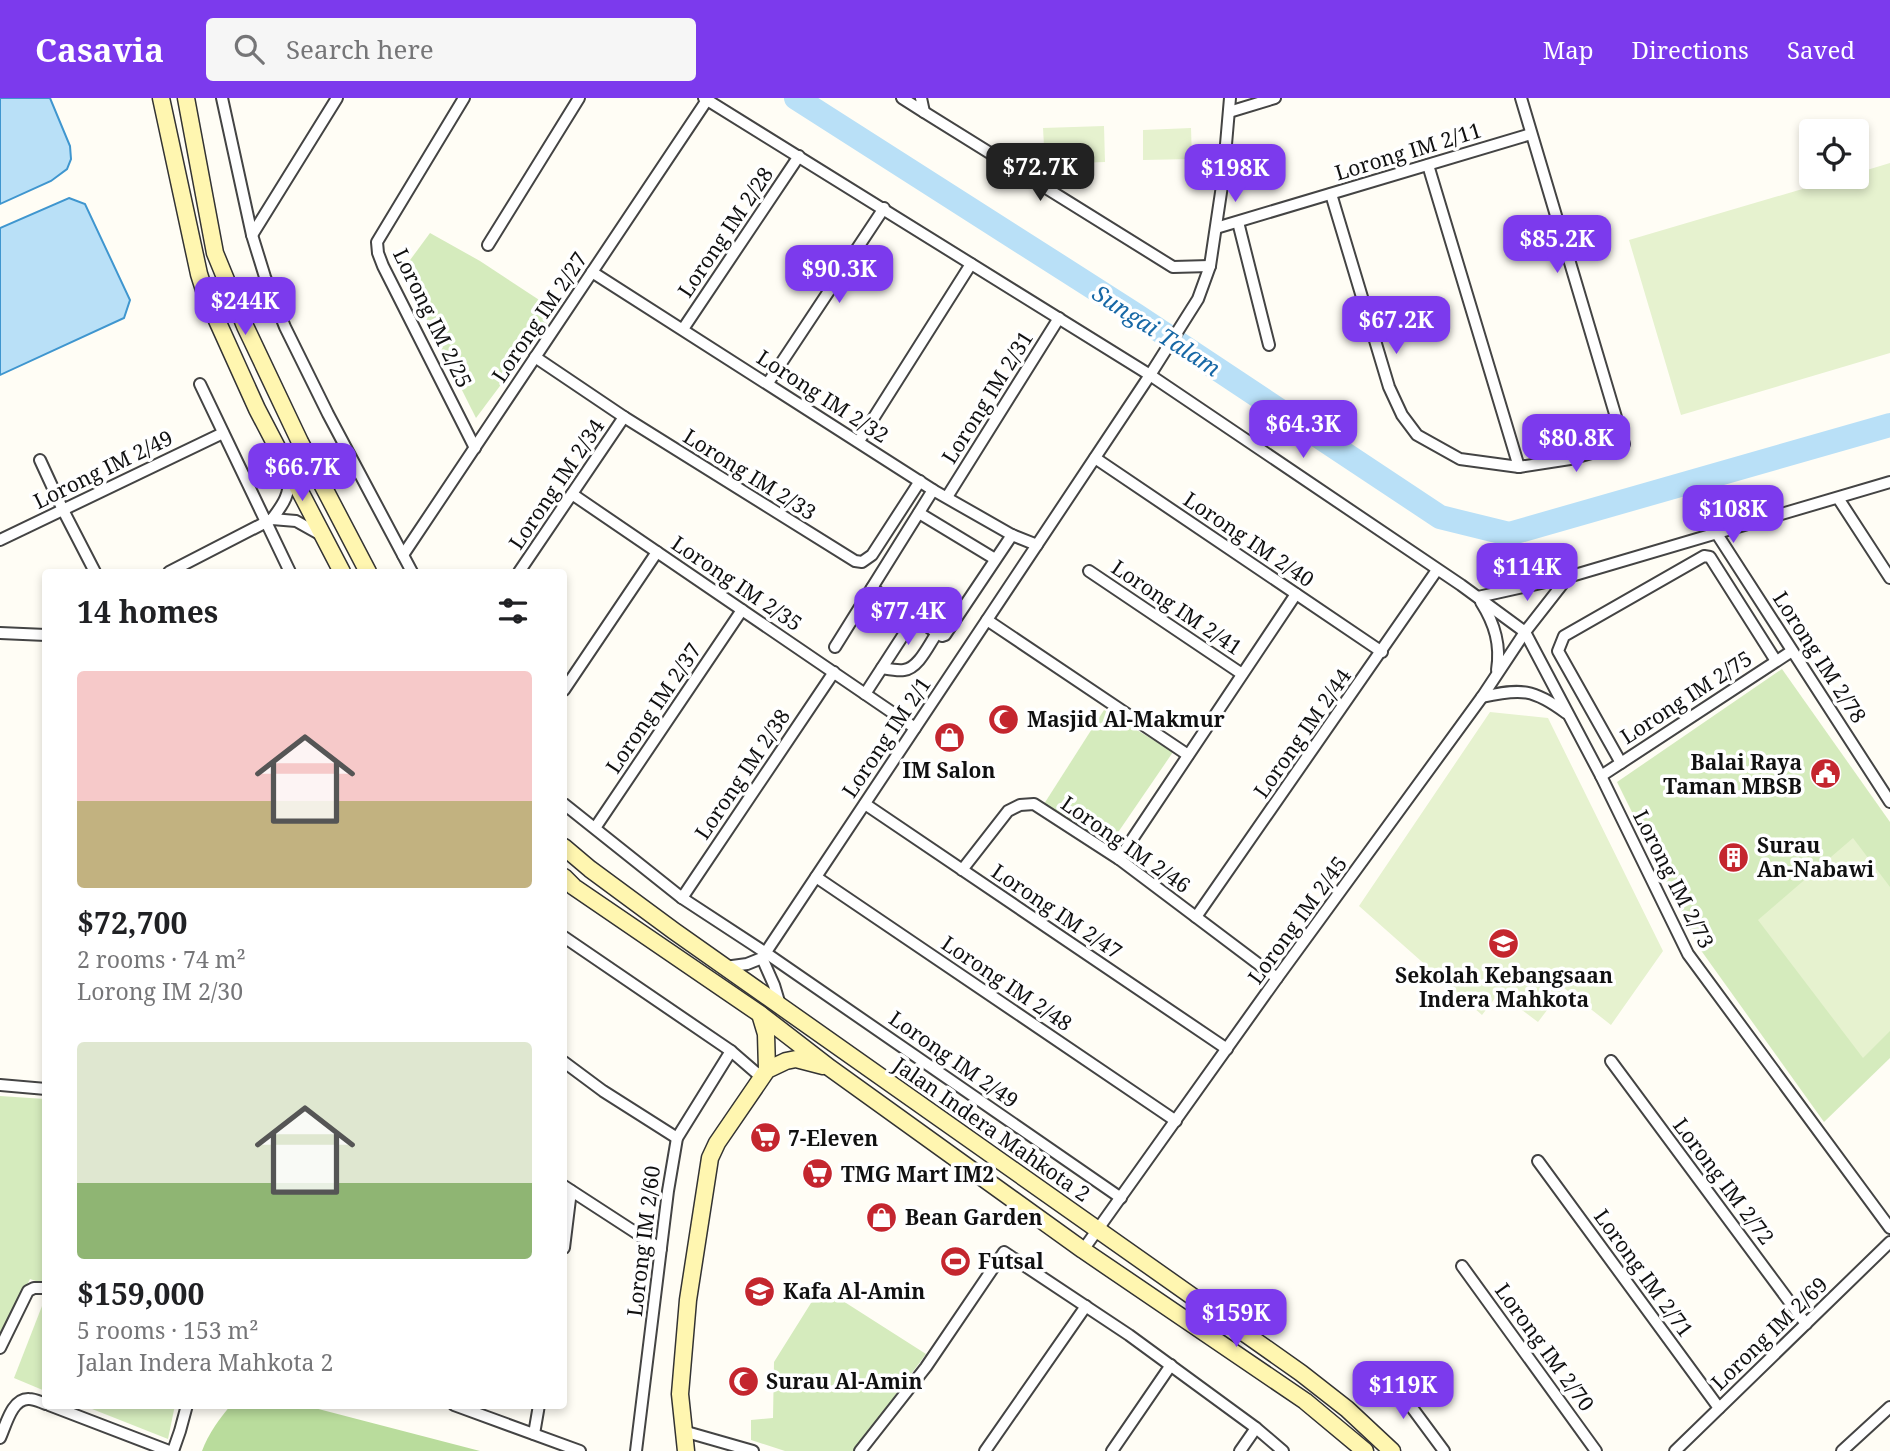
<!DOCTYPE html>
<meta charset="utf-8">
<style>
:root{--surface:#fff;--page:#f6f6f6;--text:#202124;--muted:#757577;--accent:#7c3aed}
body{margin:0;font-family:"Noto Serif",serif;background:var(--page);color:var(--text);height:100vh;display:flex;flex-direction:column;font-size:26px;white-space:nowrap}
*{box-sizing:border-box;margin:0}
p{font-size:23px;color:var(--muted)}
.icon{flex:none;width:38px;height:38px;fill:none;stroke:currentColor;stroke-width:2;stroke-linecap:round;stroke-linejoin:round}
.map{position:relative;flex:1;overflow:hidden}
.panel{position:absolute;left:42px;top:471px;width:525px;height:840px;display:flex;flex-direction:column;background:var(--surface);border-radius:7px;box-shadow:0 4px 10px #0003}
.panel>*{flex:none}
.tools{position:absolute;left:1799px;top:21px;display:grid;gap:14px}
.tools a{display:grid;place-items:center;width:70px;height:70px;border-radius:7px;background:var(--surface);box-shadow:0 4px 10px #0003;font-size:35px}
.price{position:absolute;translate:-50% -60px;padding:0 16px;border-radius:14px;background:var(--accent);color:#fff;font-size:23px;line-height:46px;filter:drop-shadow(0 2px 4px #0008)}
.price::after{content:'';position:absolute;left:50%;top:42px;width:21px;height:16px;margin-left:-10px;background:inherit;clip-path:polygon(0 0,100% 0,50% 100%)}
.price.current{background:#222;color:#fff}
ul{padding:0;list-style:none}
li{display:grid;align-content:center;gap:14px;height:371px;padding:0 35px}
li span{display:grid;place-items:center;height:217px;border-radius:7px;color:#555}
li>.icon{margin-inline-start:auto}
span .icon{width:126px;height:126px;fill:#fffc;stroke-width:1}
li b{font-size:30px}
h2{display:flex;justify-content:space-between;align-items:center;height:84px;padding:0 35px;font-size:30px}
header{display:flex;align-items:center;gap:42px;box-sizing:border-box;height:98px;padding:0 35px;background:var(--accent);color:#fff}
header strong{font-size:33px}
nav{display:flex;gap:38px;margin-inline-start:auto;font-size:24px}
.search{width:490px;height:63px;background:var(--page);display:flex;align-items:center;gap:18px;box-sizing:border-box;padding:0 24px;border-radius:7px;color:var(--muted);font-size:26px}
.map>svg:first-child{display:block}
.green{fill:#d5ebbd}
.forest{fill:#b9dc9c}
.pitch{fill:#e6f2cf}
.water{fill:#b9e0f7;stroke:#3f96cf;stroke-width:2}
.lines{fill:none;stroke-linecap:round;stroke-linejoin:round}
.river{stroke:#b9e0f7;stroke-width:24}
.street-casing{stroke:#444;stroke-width:14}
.secondary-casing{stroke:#333;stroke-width:19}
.street{stroke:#fff;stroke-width:10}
.secondary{stroke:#fff6b0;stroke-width:16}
.labels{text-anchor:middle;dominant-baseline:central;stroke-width:7;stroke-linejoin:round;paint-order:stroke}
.street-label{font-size:21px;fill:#111;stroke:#fff}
.poi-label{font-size:21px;font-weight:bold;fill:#111;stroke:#fff;text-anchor:start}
.water-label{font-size:23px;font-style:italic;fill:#1768a6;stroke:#fff}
</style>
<header>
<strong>Casavia</strong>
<div class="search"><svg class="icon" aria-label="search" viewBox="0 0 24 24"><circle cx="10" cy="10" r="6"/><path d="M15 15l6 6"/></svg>Search here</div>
<nav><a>Map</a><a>Directions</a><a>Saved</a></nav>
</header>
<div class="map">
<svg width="1890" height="1353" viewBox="0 0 1890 1353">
<rect width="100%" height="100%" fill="#fffdf5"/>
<g class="green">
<path d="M430,135L480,163L556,213L476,320L402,173Z"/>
<path d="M1782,571L1890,724V960L1824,1024L1700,851L1617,684Z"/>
<path d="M1104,612L1173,654L1108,749L1044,706Z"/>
<path d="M0,998L45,1001V1186L30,1181L0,1241Z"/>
<path d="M821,1189L926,1256L854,1353H785L751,1342V1322L773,1320L774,1264Z"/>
<path d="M45,1207H46L45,1293L14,1280L42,1208Z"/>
<path d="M82,1307H175L168,1341Z"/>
</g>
<path class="forest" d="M231,1307H303L480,1353H202C208,1336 220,1320 231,1307Z"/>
<g class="pitch">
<path d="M1104,28L1105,64L1045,66L1043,30Z"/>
<path d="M1191,30L1192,61L1143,62V32Z"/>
<path d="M1890,65V255L1681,317L1629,142L1843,79H1857V75Z"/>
<path d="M1490,614L1548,620L1663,853L1611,927L1564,890L1538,924L1499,895L1482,917L1359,808Z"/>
<path d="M1853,740L1890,789V933L1863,960L1758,822Z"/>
</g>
<g class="water">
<path d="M0,0H50L70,48L71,61L67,71L51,83L0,106Z"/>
<path d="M69,100L85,106L130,202L124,220L0,277V130Z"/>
</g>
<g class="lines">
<path class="river" d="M796,0L1136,217L1440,419L1509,436L1890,327"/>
<defs>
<g id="street">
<path d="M222,0L252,137L265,179L285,229L328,316L412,474"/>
<path d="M464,0L377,144L378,155L383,168L475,350"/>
<path d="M704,0L1150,277L1461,487L1525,534L1601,678L1688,856L1890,1130"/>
<path d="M902,0L924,14L921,0"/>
<path d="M924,14L1173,169L1210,168"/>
<path d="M1229,14L1275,0"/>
<path d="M1428,67L1519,369"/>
<path d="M1331,96L1389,289L1402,317L1417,337L1460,361L1519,369L1570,361L1624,346L1521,0"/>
<path d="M1238,124L1269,247"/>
<path d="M1216,130L1531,36"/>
<path d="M252,137L337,0"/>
<path d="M488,147L579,0"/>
<path d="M592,174L933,392L1012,437L1037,447"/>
<path d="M683,231L799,58"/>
<path d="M535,259L624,319L855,463L862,464L872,457L920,383"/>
<path d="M768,285L884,110"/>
<path d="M200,286L290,474"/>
<path d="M859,343L971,166"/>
<path d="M1095,360L1382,554"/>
<path d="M40,362L63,412L95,474"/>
<path d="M572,396L915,630"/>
<path d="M947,399L1059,220"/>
<path d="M1838,400L1890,480"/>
<path d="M919,415L995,461"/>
<path d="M272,421C285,404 289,397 290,376"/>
<path d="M1717,436L1890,704"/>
<path d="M0,442L223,335"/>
<path d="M403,457L707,2"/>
<path d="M1089,473L1242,576"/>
<path d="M169,474L272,421L296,423L321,437"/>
<path d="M519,474L624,319"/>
<path d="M872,490L937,535L942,538L945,537L1012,437"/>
<path d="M1478,499L1568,479L1890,384"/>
<path d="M1481,504C1495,526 1501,547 1497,572"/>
<path d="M987,522L1188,657"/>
<path d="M0,535L46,537"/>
<path d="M835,549L933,392"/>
<path d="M882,570C888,571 897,573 904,572C919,570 929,546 937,535"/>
<path d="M564,592L657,454"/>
<path d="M865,596L915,519"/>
<path d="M1482,599C1521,590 1534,591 1566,615"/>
<path d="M1621,665L1558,553L1564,538L1704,458L1710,459L1776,563"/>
<path d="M1601,678L1792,553"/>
<path d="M564,706L682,800L766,855L1121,1100"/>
<path d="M865,706L1227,951"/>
<path d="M595,730L742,512"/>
<path d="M1119,761L1296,496"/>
<path d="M962,772L1008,713L1020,707L1034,706L1119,761L1277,880"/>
<path d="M816,779L1176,1023"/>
<path d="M682,800L834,574"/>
<path d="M1196,819L1437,472"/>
<path d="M564,839L731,953L761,979"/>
<path d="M762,860L774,887L780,907"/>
<path d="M725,869L747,866L762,860L1150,277L1198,201L1210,168L1223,81L1230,0"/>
<path d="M1611,963L1806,1226"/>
<path d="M564,964L603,993L677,1040"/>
<path d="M0,987L46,991"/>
<path d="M1538,1063L1719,1310"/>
<path d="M564,1088L661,1151"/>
<path d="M564,1150L571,1093"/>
<path d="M1083,1152L1277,880L1482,599L1525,534L1568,479"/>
<path d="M1462,1168L1596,1353"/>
<path d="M0,1250L28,1193L34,1190H46"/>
<path d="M1390,1277L1393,1284L1444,1353"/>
<path d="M49,1307L169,1353"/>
<path d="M454,1307L580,1353"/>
<path d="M683,1333L753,1353"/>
<path d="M534,1336L539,1307"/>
<path d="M0,1340C6,1327 12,1300 29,1301C35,1301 40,1304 46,1306"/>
<path d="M173,1353L180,1333L187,1307"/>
<path d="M636,1353L668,1093L677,1040L731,953"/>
<path d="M860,1353L926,1269L1004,1154L1129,1237L1256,1330L1283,1353"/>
<path d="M985,1353L1086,1208"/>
<path d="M1112,1353L1171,1267"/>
<path d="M1240,1353L1256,1330"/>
<path d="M1675,1353L1890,1144"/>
<path d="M1842,1353L1890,1309"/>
</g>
<g id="secondary">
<path d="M161,0L199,176L206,198L257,311L342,474"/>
<path d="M186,0L215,155L245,228L300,344L368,474"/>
<path d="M564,749L590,771L674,833L1301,1275L1347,1311L1392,1353"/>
<path d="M564,779L574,789L760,916L830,970L1083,1152L1305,1303L1365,1353"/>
<path d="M760,916L766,936L767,972"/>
<path d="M686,1353L680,1296L688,1202L710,1060L717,1045L767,972L786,963L796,961L823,968"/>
</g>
</defs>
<use href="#street" class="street-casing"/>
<use href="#secondary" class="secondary-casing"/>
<use href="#street" class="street"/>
<use href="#secondary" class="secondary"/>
</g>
<defs>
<symbol id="mosque-disc" viewBox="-11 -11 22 22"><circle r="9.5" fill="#c4262e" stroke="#fff"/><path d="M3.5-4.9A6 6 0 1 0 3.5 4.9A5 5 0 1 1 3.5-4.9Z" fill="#fff"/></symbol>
<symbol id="shop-disc" viewBox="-11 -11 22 22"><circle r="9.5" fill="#c4262e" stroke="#fff"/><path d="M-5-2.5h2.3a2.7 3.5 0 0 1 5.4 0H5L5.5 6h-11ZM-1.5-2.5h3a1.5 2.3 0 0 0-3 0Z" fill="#fff"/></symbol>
<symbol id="civic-disc" viewBox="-11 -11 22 22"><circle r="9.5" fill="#c4262e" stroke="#fff"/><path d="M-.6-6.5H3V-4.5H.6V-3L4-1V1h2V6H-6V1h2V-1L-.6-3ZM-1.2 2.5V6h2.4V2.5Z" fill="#fff"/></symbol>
<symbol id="building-disc" viewBox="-11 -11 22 22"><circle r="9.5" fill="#c4262e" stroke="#fff"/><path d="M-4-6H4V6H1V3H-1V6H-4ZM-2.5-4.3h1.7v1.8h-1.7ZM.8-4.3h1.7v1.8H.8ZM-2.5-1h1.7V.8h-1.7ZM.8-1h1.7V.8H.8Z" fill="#fff"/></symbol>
<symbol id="school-disc" viewBox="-11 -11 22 22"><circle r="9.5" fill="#c4262e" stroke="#fff"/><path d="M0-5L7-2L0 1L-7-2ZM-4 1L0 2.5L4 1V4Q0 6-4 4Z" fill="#fff"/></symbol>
<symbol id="supermarket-disc" viewBox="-11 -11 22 22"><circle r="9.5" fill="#c4262e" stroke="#fff"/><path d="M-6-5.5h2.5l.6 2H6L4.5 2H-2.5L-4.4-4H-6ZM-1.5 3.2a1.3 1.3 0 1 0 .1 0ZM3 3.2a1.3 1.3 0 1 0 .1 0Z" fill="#fff"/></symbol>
<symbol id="stadium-disc" viewBox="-11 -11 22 22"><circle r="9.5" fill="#c4262e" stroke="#fff"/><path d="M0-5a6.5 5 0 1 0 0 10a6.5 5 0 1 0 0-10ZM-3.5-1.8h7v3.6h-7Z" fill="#fff"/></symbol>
</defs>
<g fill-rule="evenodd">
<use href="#mosque-disc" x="986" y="604" width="35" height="35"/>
<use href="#shop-disc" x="932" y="622" width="35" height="35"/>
<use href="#civic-disc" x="1808" y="658" width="35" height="35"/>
<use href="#building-disc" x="1716" y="742" width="35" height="35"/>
<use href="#school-disc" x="1486" y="828" width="35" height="35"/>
<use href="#supermarket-disc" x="748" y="1022" width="35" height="35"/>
<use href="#supermarket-disc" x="800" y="1058" width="35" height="35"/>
<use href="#shop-disc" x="864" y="1102" width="35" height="35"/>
<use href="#stadium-disc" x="938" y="1146" width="35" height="35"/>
<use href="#school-disc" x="742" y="1176" width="35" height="35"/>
<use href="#mosque-disc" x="726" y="1266" width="35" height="35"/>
</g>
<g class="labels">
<g class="street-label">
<text transform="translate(1408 53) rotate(-17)">Lorong IM 2/11</text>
<text transform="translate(725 134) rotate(-56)">Lorong IM 2/28</text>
<text transform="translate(539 219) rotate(-56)">Lorong IM 2/27</text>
<text transform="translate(433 220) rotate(64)">Lorong IM 2/25</text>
<text transform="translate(823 298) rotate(33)">Lorong IM 2/32</text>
<text transform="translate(987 299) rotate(-58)">Lorong IM 2/31</text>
<text transform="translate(103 371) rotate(-26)">Lorong IM 2/49</text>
<text transform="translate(750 376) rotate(32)">Lorong IM 2/33</text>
<text transform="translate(556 386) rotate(-56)">Lorong IM 2/34</text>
<text transform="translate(1249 441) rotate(34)">Lorong IM 2/40</text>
<text transform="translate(737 485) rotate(34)">Lorong IM 2/35</text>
<text transform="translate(1177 509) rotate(34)">Lorong IM 2/41</text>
<text transform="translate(1820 559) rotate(57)">Lorong IM 2/78</text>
<text transform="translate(1686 599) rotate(-33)">Lorong IM 2/75</text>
<text transform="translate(653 610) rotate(-56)">Lorong IM 2/37</text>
<text transform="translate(1302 635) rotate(-55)">Lorong IM 2/44</text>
<text transform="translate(886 639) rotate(-56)">Lorong IM 2/1</text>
<text transform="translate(742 676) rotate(-56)">Lorong IM 2/38</text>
<text transform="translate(1126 746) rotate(35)">Lorong IM 2/46</text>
<text transform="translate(1674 781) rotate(63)">Lorong IM 2/73</text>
<text transform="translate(1057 813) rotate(34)">Lorong IM 2/47</text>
<text transform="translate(1297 822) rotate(-54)">Lorong IM 2/45</text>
<text transform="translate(1007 885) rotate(34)">Lorong IM 2/48</text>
<text transform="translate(954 961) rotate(35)">Lorong IM 2/49</text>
<text transform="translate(992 1031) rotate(35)">Jalan Indera Mahkota 2</text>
<text transform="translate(1724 1083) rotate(53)">Lorong IM 2/72</text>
<text transform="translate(643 1143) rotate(-83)">Lorong IM 2/60</text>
<text transform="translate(1644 1175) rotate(54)">Lorong IM 2/71</text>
<text transform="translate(1769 1235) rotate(-44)">Lorong IM 2/69</text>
<text transform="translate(1545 1249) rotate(54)">Lorong IM 2/70</text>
</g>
<g class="poi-label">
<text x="1027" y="621">Masjid Al-Makmur</text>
<text x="1802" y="664" text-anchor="end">Balai Raya<tspan x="1802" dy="24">Taman MBSB</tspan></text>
<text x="949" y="672" text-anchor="middle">IM Salon</text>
<text x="1757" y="747">Surau<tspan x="1757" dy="24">An-Nabawi</tspan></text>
<text x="1504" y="877" text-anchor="middle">Sekolah Kebangsaan<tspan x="1504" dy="24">Indera Mahkota</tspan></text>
<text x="788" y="1040">7-Eleven</text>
<text x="841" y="1076">TMG Mart IM2</text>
<text x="905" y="1119">Bean Garden</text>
<text x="978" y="1163">Futsal</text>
<text x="783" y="1193">Kafa Al-Amin</text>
<text x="766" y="1283">Surau Al-Amin</text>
</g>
<g class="water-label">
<text transform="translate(1157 232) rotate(33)">Sungai Talam</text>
</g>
</g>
</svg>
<div class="tools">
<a><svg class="icon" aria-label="locate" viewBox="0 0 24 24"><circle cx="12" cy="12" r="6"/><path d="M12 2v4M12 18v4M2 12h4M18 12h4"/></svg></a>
</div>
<b class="price current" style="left:1040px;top:105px">$72.7K</b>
<b class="price" style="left:1235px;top:106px">$198K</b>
<b class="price" style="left:1557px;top:177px">$85.2K</b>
<b class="price" style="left:839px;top:207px">$90.3K</b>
<b class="price" style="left:245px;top:239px">$244K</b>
<b class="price" style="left:1396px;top:258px">$67.2K</b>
<b class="price" style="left:1303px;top:362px">$64.3K</b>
<b class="price" style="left:1576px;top:376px">$80.8K</b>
<b class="price" style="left:302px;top:405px">$66.7K</b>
<b class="price" style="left:1733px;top:447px">$108K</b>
<b class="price" style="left:1527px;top:505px">$114K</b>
<b class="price" style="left:908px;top:549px">$77.4K</b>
<b class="price" style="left:1236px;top:1251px">$159K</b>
<b class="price" style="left:1403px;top:1323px">$119K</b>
<section class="panel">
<h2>14 homes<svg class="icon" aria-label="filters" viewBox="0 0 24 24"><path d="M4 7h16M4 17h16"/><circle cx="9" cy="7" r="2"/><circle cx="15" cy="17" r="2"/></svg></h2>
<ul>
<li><span style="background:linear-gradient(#f6c9c9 60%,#c2b280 0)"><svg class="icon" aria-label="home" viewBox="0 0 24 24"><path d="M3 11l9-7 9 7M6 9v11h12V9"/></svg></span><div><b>$72,700</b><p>2 rooms · 74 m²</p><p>Lorong IM 2/30</p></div></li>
<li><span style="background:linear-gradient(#dfe7d0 65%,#8fb573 0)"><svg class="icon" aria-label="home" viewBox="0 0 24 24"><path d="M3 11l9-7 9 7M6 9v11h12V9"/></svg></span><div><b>$159,000</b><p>5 rooms · 153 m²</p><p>Jalan Indera Mahkota 2</p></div></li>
</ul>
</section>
</div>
